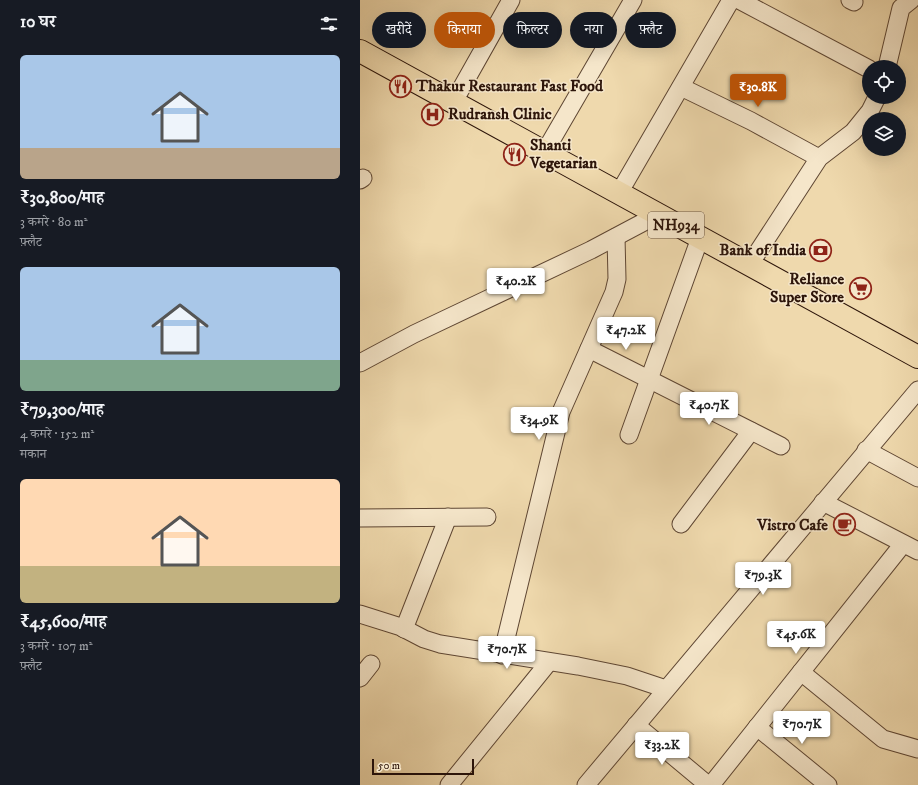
<!DOCTYPE html>
<html lang="hi">
<meta charset="utf-8">
<style>
:root{--surface:#171b24;--page:#242831;--text:#f1f3f6;--muted:#9ea1a6;--accent:#b45309}
body{margin:0;font-family:"IM FELL DW Pica","Noto Serif Devanagari",serif;background:var(--page);color:var(--text);height:100vh;display:flex;flex-direction:column;font-size:15px;white-space:nowrap}
*{box-sizing:border-box;margin:0}
p{font-size:13px;color:var(--muted)}
.icon{flex:none;width:22px;height:22px;fill:none;stroke:currentColor;stroke-width:2;stroke-linecap:round;stroke-linejoin:round}
.map{position:relative;flex:1;overflow:hidden}
.sheet{display:flex;flex-direction:column;background:var(--surface);width:360px}
.sheet>*{flex:none}
.banner{position:absolute;left:12px;top:12px;width:380px;height:36px;display:flex;gap:8px}
.fabs{position:absolute;left:502px;top:60px;display:grid;gap:8px}
.fabs a{display:grid;place-items:center;width:44px;height:44px;border-radius:50%;background:var(--surface);box-shadow:0 4px 16px #0002;font-size:20px}
.scale{position:absolute;left:12px;bottom:10px;width:102px;box-sizing:border-box;padding-left:4px;border:2px solid #2d150a;border-top:0;font-size:11px;line-height:14px;white-space:nowrap;color:#2d150a;-webkit-text-stroke:3px #f5e6ca;paint-order:stroke}
.price{position:absolute;translate:-50% -34px;padding:0 9px;border-radius:4px;background:#fff;color:#222;font-size:13px;line-height:26px;filter:drop-shadow(0 1px 2px #0008)}
.price::after{content:'';position:absolute;left:50%;top:24px;width:12px;height:9px;margin-left:-6px;background:inherit;clip-path:polygon(0 0,100% 0,50% 100%)}
.price.active{background:var(--accent);color:#fff}
ul{padding:0;list-style:none}
li{display:grid;align-content:center;gap:8px;height:212px;padding:0 20px}
li span{display:grid;place-items:center;height:124px;border-radius:6px;color:#555}
li>.icon{margin-inline-start:auto}
span .icon{width:72px;height:72px;fill:#fffc;stroke-width:1}
li b{font-size:17px}
h2{display:flex;justify-content:space-between;align-items:center;height:48px;padding:0 20px;font-size:17px}
.chip{padding:0 14px;border-radius:18px;background:var(--surface);box-shadow:0 4px 16px #0002;font-size:14px;line-height:36px}
.chip.active{background:var(--accent);color:#fff}
main{display:flex;flex:1;min-height:0}
.map>svg:first-child{display:block}
.lines{fill:none;stroke-linecap:round;stroke-linejoin:round}
.minor-casing{stroke:#5e4633;stroke-width:19}
.highway-casing{stroke:#2d150a;stroke-width:24}
.minor{stroke:#f5e6ca;stroke-width:17}
.highway{stroke:#efd9ad;stroke-width:22}
.labels{text-anchor:middle;dominant-baseline:central;stroke-width:3;stroke-linejoin:round;paint-order:stroke}
.shield{fill:#f5e6ca;stroke:#695444;stroke-width:1}
.shield-label{font-size:15px;font-weight:bold;fill:#2d150a}
.poi-label{font-size:16px;font-weight:bold;fill:#2d150a;stroke:#f5e6ca;text-anchor:start}
</style>
<main>
<section class="sheet">
<h2>10 घर<svg class="icon" aria-label="filters" viewBox="0 0 24 24"><path d="M4 7h16M4 17h16"/><circle cx="9" cy="7" r="2"/><circle cx="15" cy="17" r="2"/></svg></h2>
<ul>
<li><span style="background:linear-gradient(#a9c7e8 75%,#b9a48a 0)"><svg class="icon" aria-label="home" viewBox="0 0 24 24"><path d="M3 11l9-7 9 7M6 9v11h12V9"/></svg></span><div><b>₹30,800/माह</b><p>3 कमरे · 80 m²</p><p>फ़्लैट</p></div></li>
<li><span style="background:linear-gradient(#a9c7e8 75%,#7fa58c 0)"><svg class="icon" aria-label="home" viewBox="0 0 24 24"><path d="M3 11l9-7 9 7M6 9v11h12V9"/></svg></span><div><b>₹79,300/माह</b><p>4 कमरे · 152 m²</p><p>मकान</p></div></li>
<li><span style="background:linear-gradient(#ffd9b3 70%,#c2b280 0)"><svg class="icon" aria-label="home" viewBox="0 0 24 24"><path d="M3 11l9-7 9 7M6 9v11h12V9"/></svg></span><div><b>₹45,600/माह</b><p>3 कमरे · 107 m²</p><p>फ़्लैट</p></div></li>
</ul>
</section>
<div class="map">
<svg width="558" height="785" viewBox="0 0 558 785">
<rect width="100%" height="100%" fill="#efd9ad"/>
<filter id="stains"><feTurbulence type="fractalNoise" baseFrequency=".005" numOctaves="4"/><feColorMatrix values="0 0 0 0 .2 0 0 0 0 .09 0 0 0 0 .02 0 0 0 .5 -.17"/></filter>
<radialGradient id="worn" r=".72"><stop offset=".6" stop-color="#630" stop-opacity="0"/><stop offset="1" stop-color="#630" stop-opacity=".3"/></radialGradient>
<g class="lines">
<defs>
<g id="minor">
<path d="M379,0L509,69"/>
<path d="M490,0L494,2"/>
<path d="M527,67L541,8L551,0"/>
<path d="M321,87L391,121L459,158"/>
<path d="M93,103L151,0"/>
<path d="M184,153L273,0"/>
<path d="M0,180L3,178"/>
<path d="M259,193L371,0"/>
<path d="M390,264L459,158L493,132L510,111L517,97"/>
<path d="M229,349L421,446"/>
<path d="M0,363L54,334L231,250L297,215"/>
<path d="M269,435L340,238"/>
<path d="M506,450L558,478"/>
<path d="M463,502L558,551"/>
<path d="M0,518L127,517"/>
<path d="M321,524L391,431"/>
<path d="M0,614L41,627L64,639L80,644L218,666L267,676L306,689"/>
<path d="M44,629L88,517"/>
<path d="M142,655L201,412L254,292L257,279L256,237"/>
<path d="M441,672L523,739L558,749"/>
<path d="M0,678L11,664"/>
<path d="M276,725L348,785"/>
<path d="M397,727L468,785"/>
<path d="M89,785L189,662"/>
<path d="M226,785L558,390"/>
<path d="M351,785L543,544"/>
</g>
<path id="highway" d="M0,51L558,357"/>
</defs>
<use href="#minor" class="minor-casing"/>
<use href="#highway" class="highway-casing"/>
<use href="#minor" class="minor"/>
<use href="#highway" class="highway"/>
</g>
<defs>
<symbol id="restaurant-ring" viewBox="-11 -11 22 22"><circle r="9.5" fill="#f5e6ca" stroke="#8f2418" stroke-width="1.5"/><path d="M-5-6h1v4h1v-4h1v4h1v-4h1v5L-1.5 .5V6h-2V.5L-5-1ZM5-6V6H3V1.5H1.5Q1.5-4 5-6Z" fill="#8f2418"/></symbol>
<symbol id="hospital-ring" viewBox="-11 -11 22 22"><circle r="9.5" fill="#f5e6ca" stroke="#8f2418" stroke-width="1.5"/><path d="M-5-5h3v3.5h4V-5h3V5h-3V1.5h-4V5h-3Z" fill="#8f2418"/></symbol>
<symbol id="bank-ring" viewBox="-11 -11 22 22"><circle r="9.5" fill="#f5e6ca" stroke="#8f2418" stroke-width="1.5"/><path d="M-6-4H6V4H-6ZM0-2.3a2.3 2.3 0 1 0 0 4.6a2.3 2.3 0 1 0 0-4.6Z" fill="#8f2418"/></symbol>
<symbol id="supermarket-ring" viewBox="-11 -11 22 22"><circle r="9.5" fill="#f5e6ca" stroke="#8f2418" stroke-width="1.5"/><path d="M-6-5.5h2.5l.6 2H6L4.5 2H-2.5L-4.4-4H-6ZM-1.5 3.2a1.3 1.3 0 1 0 .1 0ZM3 3.2a1.3 1.3 0 1 0 .1 0Z" fill="#8f2418"/></symbol>
<symbol id="cafe-ring" viewBox="-11 -11 22 22"><circle r="9.5" fill="#f5e6ca" stroke="#8f2418" stroke-width="1.5"/><path d="M-5.5-4.5H6V0H3Q3 3.5 0 3.5H-2.5Q-5.5 3.5-5.5 0ZM3-3.2v2h1.7v-2ZM-6 4.5H4V6H-6Z" fill="#8f2418"/></symbol>
</defs>
<g fill-rule="evenodd">
<use href="#restaurant-ring" x="28" y="74" width="25" height="25"/>
<use href="#hospital-ring" x="60" y="102" width="25" height="25"/>
<use href="#restaurant-ring" x="142" y="142" width="25" height="25"/>
<use href="#bank-ring" x="448" y="238" width="25" height="25"/>
<use href="#supermarket-ring" x="488" y="276" width="25" height="25"/>
<use href="#cafe-ring" x="472" y="512" width="25" height="25"/>
</g>
<g class="labels">
<rect class="shield" x="288" y="212" width="56" height="26" rx="3"/>
<g class="shield-label">
<text x="316" y="225">NH934</text>
</g>
<g class="poi-label">
<text x="56" y="86">Thakur Restaurant Fast Food</text>
<text x="88" y="114">Rudransh Clinic</text>
<text x="170" y="145">Shanti<tspan x="170" dy="18">Vegetarian</tspan></text>
<text x="446" y="250" text-anchor="end">Bank of India</text>
<text x="484" y="279" text-anchor="end">Reliance<tspan x="484" dy="18">Super Store</tspan></text>
<text x="468" y="525" text-anchor="end">Vistro Cafe</text>
</g>
</g>
<rect width="100%" height="100%" filter="url(#stains)"/>
<rect width="100%" height="100%" fill="url(#worn)"/>
</svg>
<div class="fabs">
<a><svg class="icon" aria-label="locate" viewBox="0 0 24 24"><circle cx="12" cy="12" r="6"/><path d="M12 2v4M12 18v4M2 12h4M18 12h4"/></svg></a>
<a><svg class="icon" aria-label="layers" viewBox="0 0 24 24"><path d="M12 4l9 5-9 5-9-5zM3 14l9 5 9-5"/></svg></a>
</div>
<div class="scale">50 m</div>
<b class="price active" style="left:398px;top:108px">₹30.8K</b>
<b class="price" style="left:156px;top:302px">₹40.2K</b>
<b class="price" style="left:266px;top:351px">₹47.2K</b>
<b class="price" style="left:349px;top:426px">₹40.7K</b>
<b class="price" style="left:179px;top:441px">₹34.9K</b>
<b class="price" style="left:403px;top:596px">₹79.3K</b>
<b class="price" style="left:436px;top:655px">₹45.6K</b>
<b class="price" style="left:147px;top:670px">₹70.7K</b>
<b class="price" style="left:442px;top:745px">₹70.7K</b>
<b class="price" style="left:302px;top:766px">₹33.2K</b>
<div class="banner">
<a class="chip">खरीदें</a>
<a class="chip active">किराया</a>
<a class="chip">फ़िल्टर</a>
<a class="chip">नया</a>
<a class="chip">फ़्लैट</a>
</div>
</div>
</main>
